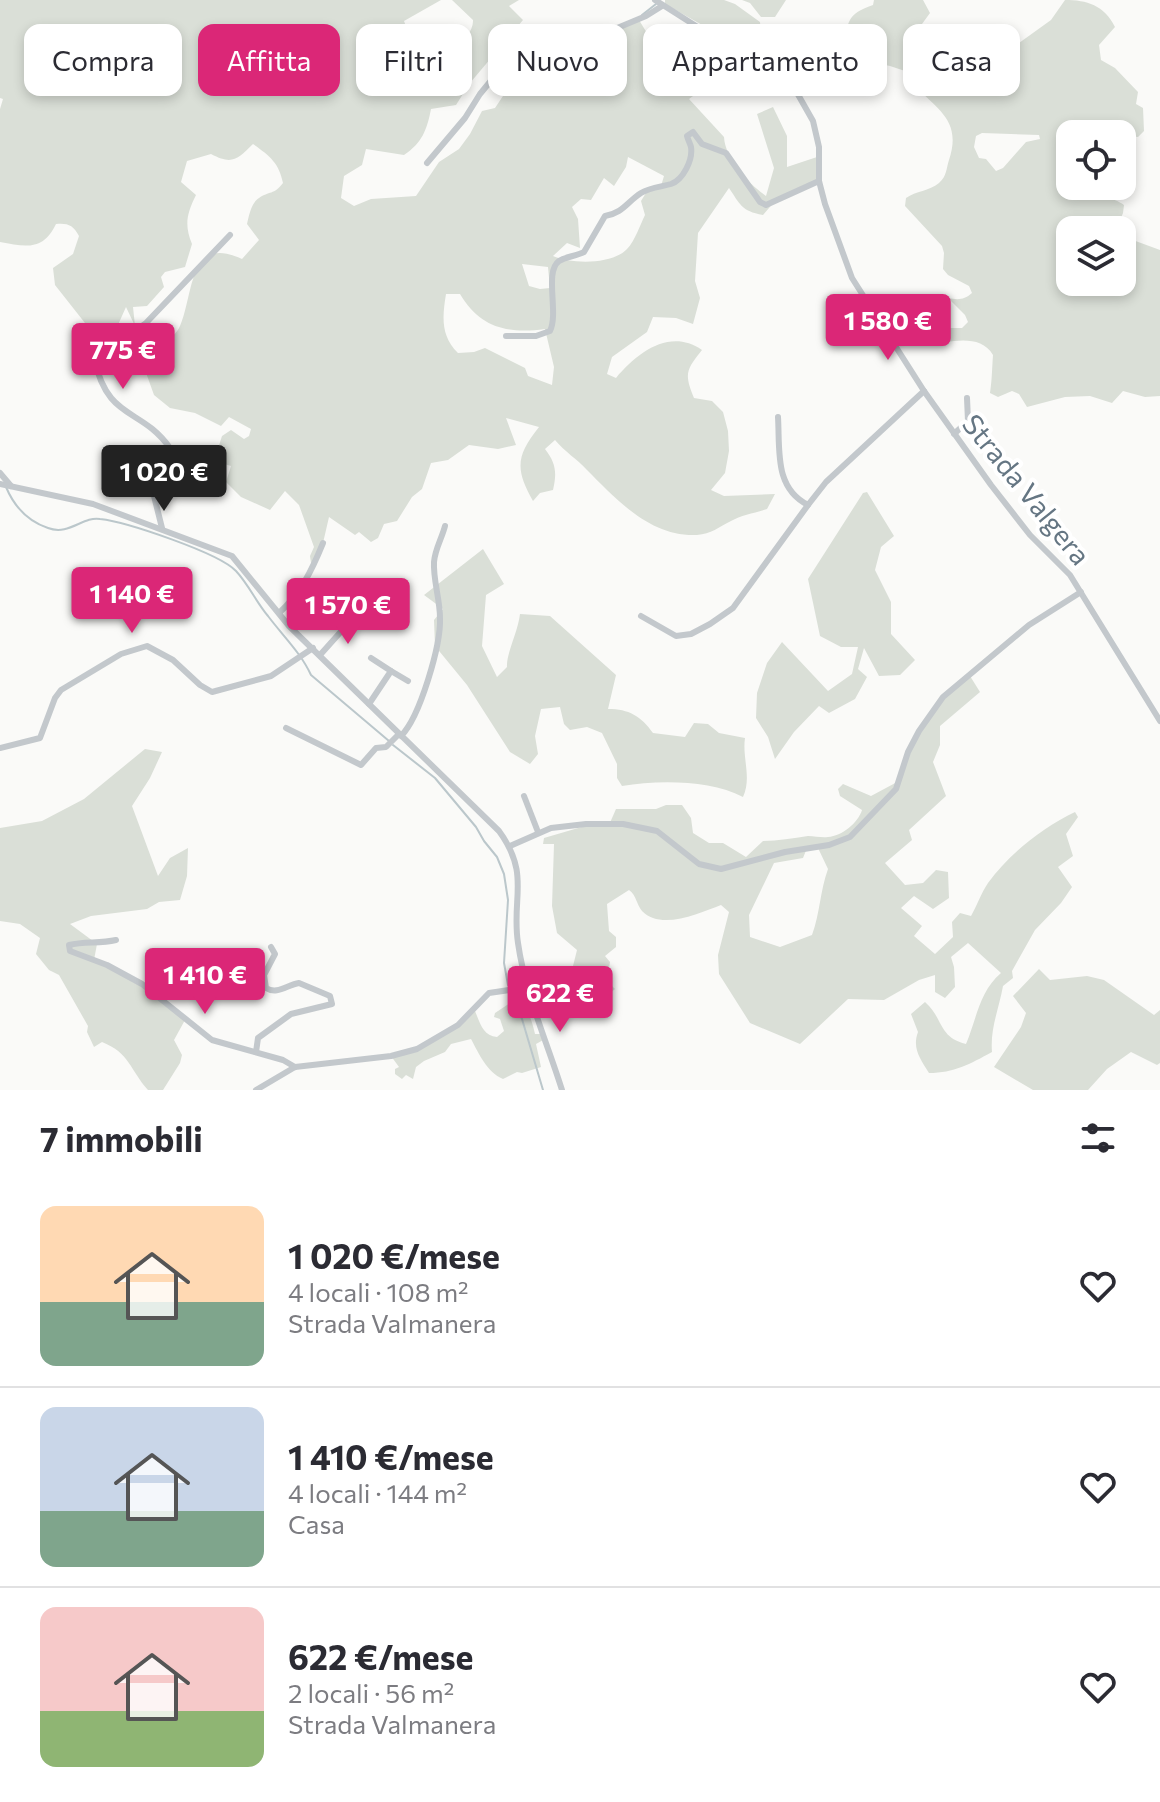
<!DOCTYPE html>
<html lang="it">
<meta charset="utf-8">
<style>
:root{--surface:#fff;--page:#f2f2f3;--text:#2b2b33;--muted:#7c7c81;--line:#e1e1e2;--accent:#db2777}
body{margin:0;font-family:Commissioner,sans-serif;background:var(--page);color:var(--text);height:100vh;display:flex;flex-direction:column;font-size:30px;white-space:nowrap}
*{box-sizing:border-box;margin:0}
p{font-size:26px;color:var(--muted)}
.icon{flex:none;width:44px;height:44px;fill:none;stroke:currentColor;stroke-width:2;stroke-linecap:round;stroke-linejoin:round}
.map{position:relative;height:1090px;overflow:hidden}
.details{display:flex;flex-direction:column;background:var(--surface);flex:1}
.details>*{flex:none}
.banner{position:absolute;left:24px;top:24px;width:1112px;height:72px;display:flex;gap:16px}
.controls{position:absolute;left:1056px;top:120px;display:grid;gap:16px}
.controls a{display:grid;place-items:center;width:80px;height:80px;border-radius:16px;background:var(--surface);box-shadow:0 4px 12px #0003;font-size:40px}
.price{position:absolute;translate:-50% -68px;padding:0 18px;border-radius:8px;background:var(--accent);color:#fff;font-size:26px;line-height:52px;filter:drop-shadow(0 2px 4px #0008)}
.price::after{content:'';position:absolute;left:50%;top:48px;width:24px;height:18px;margin-left:-12px;background:inherit;clip-path:polygon(0 0,100% 0,50% 100%)}
.price.on{background:#222;color:#fff}
ul{padding:0;list-style:none}
li{display:flex;align-items:center;gap:24px;height:200px;padding:0 40px}
li+li{border-top:2px solid var(--line)}
li span{display:grid;place-items:center;flex:none;width:224px;height:160px;border-radius:16px;color:#555}
li>.icon{margin-inline-start:auto}
span .icon{width:96px;height:96px;fill:#fffc;stroke-width:1}
li b{font-size:34px}
h2{display:flex;justify-content:space-between;align-items:center;height:96px;padding:0 40px;font-size:34px}
.chip{padding:0 28px;border-radius:16px;background:var(--surface);box-shadow:0 4px 12px #0003;font-size:28px;line-height:72px}
.chip.on{background:var(--accent);color:#fff}
.map>svg:first-child{display:block}
.green{fill:#dadfd7;fill-rule:evenodd}
.lines{fill:none;stroke-linecap:round;stroke-linejoin:round}
.stream{stroke:#bbc7cb;stroke-width:2}
.minor{stroke:#c3c8cc;stroke-width:6}
.labels{text-anchor:middle;dominant-baseline:central;stroke-width:8;stroke-linejoin:round;paint-order:stroke}
.street-label{font-size:28px;fill:#657683;stroke:#fff}
</style>
<div class="map">
<svg width="1160" height="1090" viewBox="0 0 1160 1090">
<rect width="100%" height="100%" fill="#fafaf8"/>
<g class="green">
<path d="M0,0H441L404,21L411,40L407,61L413,68C432,58 474,44 473,20L452,0H519L509,6L523,20L470,83L456,105L431,109C427,130 422,143 404,155L366,149L362,165L344,176L341,198L354,206L371,199L416,196L439,162L459,149L470,134L482,111L495,108L509,87L543,66L551,76L591,35L639,20L678,84L686,51L716,66L720,76L689,99L724,137C725,159 749,184 766,196L774,168L757,114L773,107L787,136V167L817,157V181L775,201L763,215C741,211 740,204 729,188L698,233L695,281L700,298L693,324L676,318L653,317L647,332L612,357L607,374L616,378C638,352 670,328 702,350C686,370 684,374 694,398L712,401L723,412L728,431L729,451L725,473L711,490L724,496L775,494L767,509C755,513 741,515 731,521C719,527 711,534 697,535C650,537 617,500 587,470C577,459 565,452 555,440L545,449C556,463 557,473 553,490L540,493L533,501C515,469 516,456 539,427L506,418L516,445L498,449L469,445L448,460L431,463L422,489L412,497L397,521L384,524L378,538L371,542L359,532L355,535L329,517L323,543L312,570L310,556L314,547L299,505L285,491L270,510L241,497L226,482L231,466L214,461L222,436L231,430L244,439L249,436L251,429L229,417L221,426L195,413L170,408L154,395L145,370C151,362 156,352 163,344C169,338 177,334 180,326C194,294 188,234 242,259L259,240L247,224C249,216 251,203 259,198C269,191 274,195 283,183C279,163 270,156 253,144C237,160 232,165 211,154L187,161L181,182L196,195C187,213 184,225 192,244L185,267L165,272L161,277L164,287L147,306L133,307L135,326L126,307L113,336L96,337L55,285L53,268L73,254L79,236C73,225 68,223 56,224C43,251 26,247 0,242V109L3,99L0,98ZM628,157L664,176L661,186L649,188L641,201L645,215C640,225 635,241 627,249C612,265 571,264 553,256L567,243L580,248L578,219L572,207L581,199L591,200L604,178L614,186L626,167ZM522,264L548,267L550,288L540,289L529,286ZM446,294H460C480,328 508,334 545,329L554,367L552,385L528,376L525,368L485,348L474,352L458,353C441,336 442,318 446,294Z"/>
<path d="M665,0H724L735,4L760,22L761,34L774,39L777,47L774,48L762,42L711,30L665,4Z"/>
<path d="M742,0H786L775,17H761L750,3Z"/>
<path d="M874,0H923L930,13L922,24L919,43C932,57 963,88 981,85L1019,43L1051,20L1065,0C1087,0 1104,5 1115,27L1099,45L1101,60L1115,68L1138,92L1136,104L1143,108L1144,131L1138,137L1106,133L1070,134V186H1091C1097,198 1114,197 1124,205L1123,213L1116,230H1070V282H1122V236L1160,250V396L1145,397L1123,391L1112,403L1090,396L1065,397L1027,407L1019,394L1012,391L998,397L990,393C992,380 992,369 993,355C980,333 950,342 928,345L922,340V332L938,328H962L968,322L965,315L948,298C958,300 964,300 972,293L969,286L948,275L943,269L944,253L942,246L905,206L906,198C916,191 929,191 939,183C947,176 946,169 949,160C962,121 938,110 915,86L917,75L890,66L855,59L845,49C847,23 846,14 873,5ZM982,133L1039,135L1040,139L1026,142L1003,168L996,171L986,159L979,158L974,147L976,136Z"/>
<path d="M867,492L894,536L881,547L875,570L891,602V634L915,660L900,675L879,676L864,648L858,669L867,677L855,699L829,713L819,706L794,732L775,759L768,737L756,718L757,693L767,663L782,642L828,691L852,674L858,647H841L820,636L808,579L863,493Z"/>
<path d="M483,549L504,584L486,595L482,646L497,677L507,667C506,654 518,632 520,614L550,616L616,675L608,709C629,709 641,716 653,733L685,737L694,723L708,724L719,733L745,738C742,758 752,778 743,797C710,780 659,780 622,786L617,778V764L602,733L587,727L570,730L564,724L560,707L541,709L535,736L538,754L530,764L510,752L467,685L435,646L434,620L443,609L424,595Z"/>
<path d="M970,676L980,692L940,726V745L933,762L946,796L909,830L912,840L885,863L905,885L923,883L936,870L948,872L949,898L933,909L914,896L901,908L922,926L914,936L935,954L953,937L952,922L960,913L971,916C977,906 981,893 988,883C1009,854 1043,827 1075,812L1078,817L1066,834L1073,856L1058,867L1072,887L1061,903L1035,930L1012,971L1013,978L1003,986C999,1009 990,1028 992,1052C970,1064 954,1073 929,1073C920,1059 912,1048 918,1032L911,1014L925,1002C944,1019 938,1037 966,1044C977,1018 979,992 1001,973L968,943L951,957L954,967L955,987L945,998L935,992V975L919,980L884,1000L848,999L800,1044L750,1023L719,974L718,955L729,912L721,905C700,913 661,931 642,911C636,904 637,896 629,890L607,904L609,931L616,937V947L605,956L610,962L607,981L615,989L604,998L599,1015L588,1010L565,970L573,966L577,950L557,933L552,906L554,844H543L544,838L585,826L609,825L616,809H656L666,805H682L691,818L693,833L709,843H723L746,857L763,841C778,841 793,838 808,836C815,836 822,838 828,837C842,836 858,823 862,810L840,796L838,789L843,784L871,796L899,781L908,752L943,697ZM807,848H818L828,869C820,891 820,913 812,935L780,947L750,937L749,915L774,863L803,858Z"/>
<path d="M145,749L162,752L150,778L132,806L158,876L170,858L188,848L187,876L180,900L159,902L147,909L91,916L70,924L97,944L94,960L142,984L185,1020L174,1040L182,1055L180,1063L163,1090H148C130,1070 130,1053 102,1042L94,1047L87,1032L88,1026L59,975L49,970L36,954L40,938L20,924L0,921V828L42,821L84,799Z"/>
<path d="M1039,969L1050,980L1087,976L1104,980L1154,1015L1160,1010V1063L1157,1065L1131,1052L1107,1069L1088,1090H1033L994,1067L1021,1027L1026,1013L1013,996Z"/>
<path d="M516,999C528,1006 532,1021 535,1034H541L545,1039L536,1044L541,1067L522,1073L517,1072L503,1079C487,1072 479,1054 471,1039L451,1044L445,1052L424,1061L416,1067L413,1079L406,1075L402,1079L395,1074V1069L399,1067L391,1056L417,1049L475,1011C480,1023 483,1036 497,1037L504,1031L500,1019L494,1017L495,1013Z"/>
</g>
<g class="lines">
<g class="stream">
<path d="M642,15L656,4"/>
<path d="M6,487C14,506 27,521 48,528C69,536 83,516 100,519C127,522 219,553 236,571C249,585 256,602 268,616C283,636 301,653 311,675L389,741"/>
<path d="M393,745L435,778L476,827L484,841L497,857L504,874L508,900L504,963L508,985"/>
<path d="M511,994L522,1019L543,1090"/>
</g>
<g class="minor">
<path d="M655,0L707,33L758,44L775,54L813,121L819,147V181L825,204L852,278L924,391L991,485L1030,535L1070,575L1160,721"/>
<path d="M427,163L465,118L480,94L512,55L529,45L610,31L646,16L662,6"/>
<path d="M506,336H536L550,331C559,313 544,272 559,261C565,257 576,256 584,252L605,216C623,213 627,202 641,193C651,187 661,187 671,184C683,180 693,160 691,147C690,143 688,140 687,136L693,132L702,144L726,153L760,202L766,205L819,181"/>
<path d="M778,417C780,450 774,488 808,505L826,482L924,391"/>
<path d="M954,434L968,421L967,398"/>
<path d="M0,473L11,486"/>
<path d="M0,484L93,504L232,556L289,626L499,831C531,875 511,898 518,943C525,993 547,1042 562,1090"/>
<path d="M162,528L153,492L133,481C128,454 142,447 166,453L169,452L170,448C140,406 108,422 94,358C104,338 130,336 146,323L230,235"/>
<path d="M279,613C301,593 312,570 323,543"/>
<path d="M641,616L676,636L691,634L710,624L733,608L808,505"/>
<path d="M320,655L354,617"/>
<path d="M391,671L408,681"/>
<path d="M369,704L391,671L371,658"/>
<path d="M286,728L361,765L376,748L386,747L399,734"/>
<path d="M401,736C420,717 441,645 440,618C440,599 433,580 434,562C435,549 442,538 445,526"/>
<path d="M0,748L40,738L55,698L61,690L121,654L147,646L173,660L200,685L212,692L271,676L313,648"/>
<path d="M524,796L538,832"/>
<path d="M510,846L551,828L586,824H623L657,831L699,864L721,869L785,852L829,845L850,837L896,789L908,752L919,731L943,697L1029,625L1081,592"/>
<path d="M116,940C99,944 85,941 69,945L70,951L107,965L142,984L212,1040L283,1060L295,1067"/>
<path d="M256,1052L258,1038L291,1014L332,1004L330,996L299,983C287,985 277,995 266,988L264,975L275,954L271,947"/>
<path d="M256,1090L295,1067L391,1056L417,1049L458,1025L489,993L529,987"/>
</g>
</g>
<g class="labels">
<g class="street-label">
<text transform="translate(1027 489) rotate(51)">Strada Valgera</text>
</g>
</g>
</svg>
<div class="controls">
<a><svg class="icon" aria-label="locate" viewBox="0 0 24 24"><circle cx="12" cy="12" r="6"/><path d="M12 2v4M12 18v4M2 12h4M18 12h4"/></svg></a>
<a><svg class="icon" aria-label="layers" viewBox="0 0 24 24"><path d="M12 4l9 5-9 5-9-5zM3 14l9 5 9-5"/></svg></a>
</div>
<b class="price" style="left:888px;top:362px">1 580 €</b>
<b class="price" style="left:123px;top:391px">775 €</b>
<b class="price on" style="left:164px;top:513px">1 020 €</b>
<b class="price" style="left:132px;top:635px">1 140 €</b>
<b class="price" style="left:348px;top:646px">1 570 €</b>
<b class="price" style="left:205px;top:1016px">1 410 €</b>
<b class="price" style="left:560px;top:1034px">622 €</b>
<div class="banner">
<a class="chip">Compra</a>
<a class="chip on">Affitta</a>
<a class="chip">Filtri</a>
<a class="chip">Nuovo</a>
<a class="chip">Appartamento</a>
<a class="chip">Casa</a>
</div>
</div>
<section class="details">
<h2>7 immobili<svg class="icon" aria-label="filters" viewBox="0 0 24 24"><path d="M4 7h16M4 17h16"/><circle cx="9" cy="7" r="2"/><circle cx="15" cy="17" r="2"/></svg></h2>
<ul>
<li><span style="background:linear-gradient(#ffd9b3 60%,#7fa58c 0)"><svg class="icon" aria-label="home" viewBox="0 0 24 24"><path d="M3 11l9-7 9 7M6 9v11h12V9"/></svg></span><div><b>1 020 €/mese</b><p>4 locali · 108 m²</p><p>Strada Valmanera</p></div><svg class="icon" aria-label="heart" viewBox="0 0 24 24"><path d="M12 20l-8-8c-3-5 5-10 8-4 3-6 11-1 8 4z"/></svg></li>
<li><span style="background:linear-gradient(#c9d6e8 65%,#7fa58c 0)"><svg class="icon" aria-label="home" viewBox="0 0 24 24"><path d="M3 11l9-7 9 7M6 9v11h12V9"/></svg></span><div><b>1 410 €/mese</b><p>4 locali · 144 m²</p><p>Casa</p></div><svg class="icon" aria-label="heart" viewBox="0 0 24 24"><path d="M12 20l-8-8c-3-5 5-10 8-4 3-6 11-1 8 4z"/></svg></li>
<li><span style="background:linear-gradient(#f6c9c9 65%,#8fb573 0)"><svg class="icon" aria-label="home" viewBox="0 0 24 24"><path d="M3 11l9-7 9 7M6 9v11h12V9"/></svg></span><div><b>622 €/mese</b><p>2 locali · 56 m²</p><p>Strada Valmanera</p></div><svg class="icon" aria-label="heart" viewBox="0 0 24 24"><path d="M12 20l-8-8c-3-5 5-10 8-4 3-6 11-1 8 4z"/></svg></li>
</ul>
</section>
